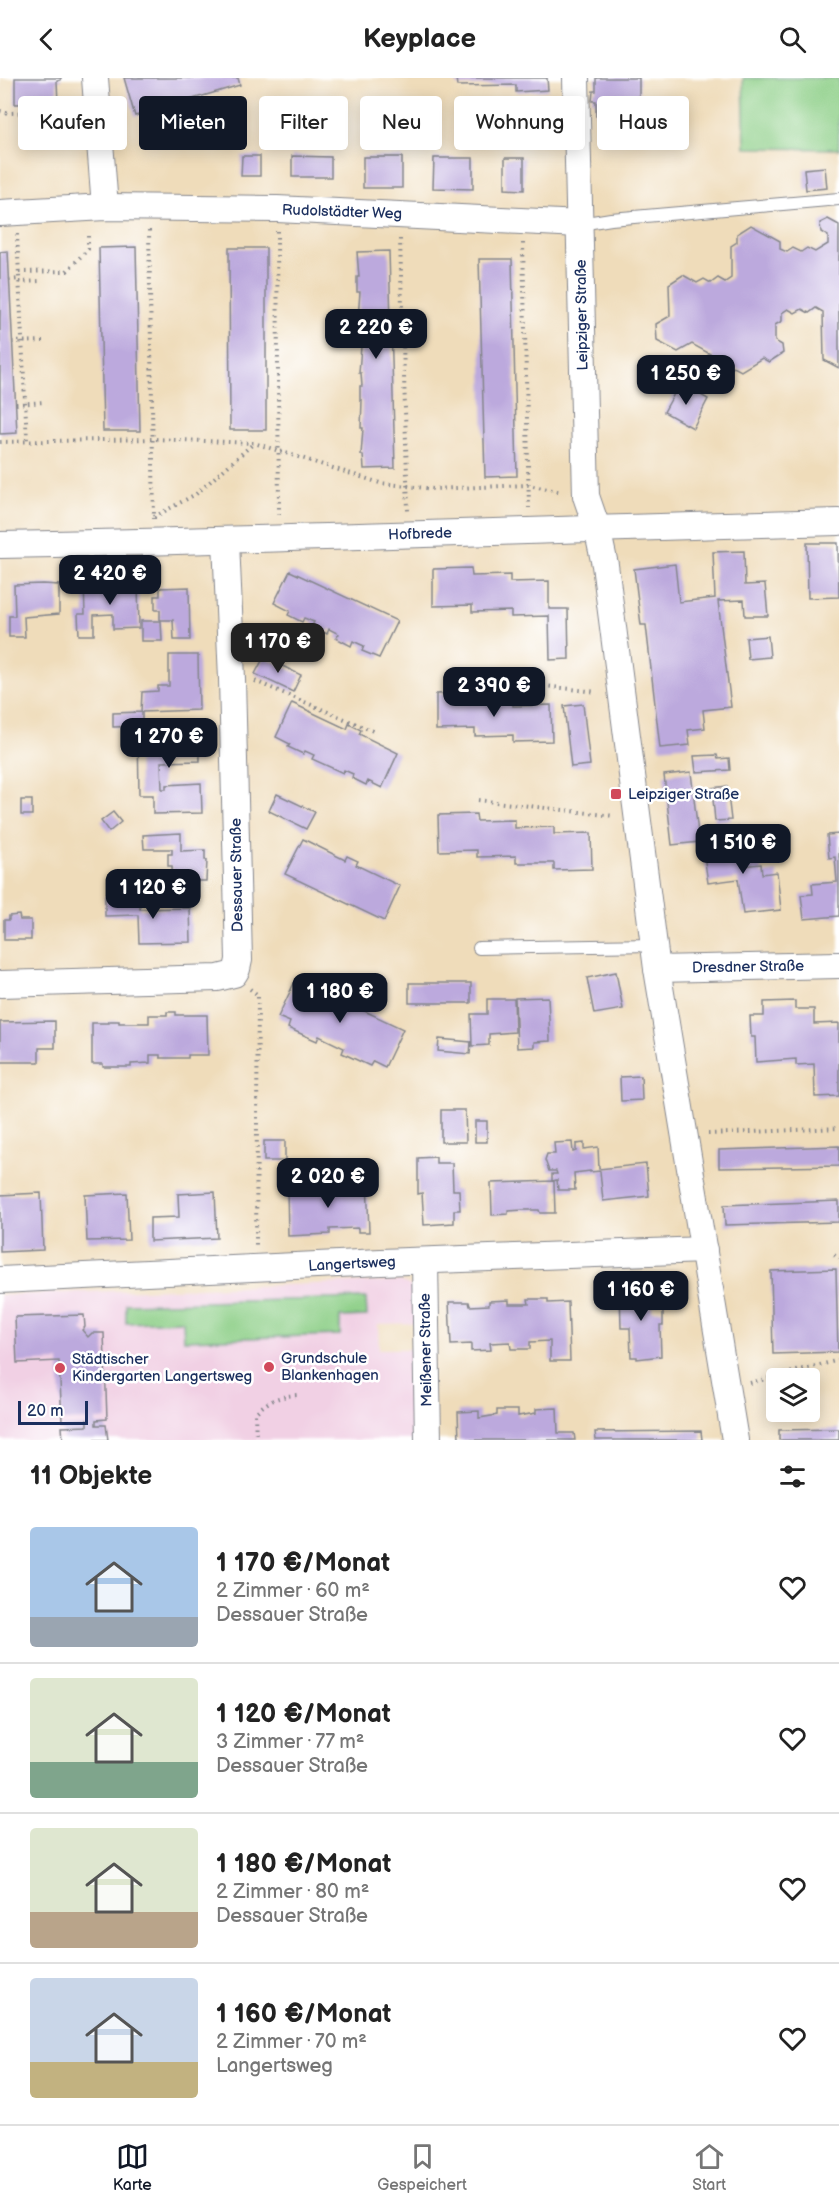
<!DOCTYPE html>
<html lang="de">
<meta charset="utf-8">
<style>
:root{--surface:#fff;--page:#f6f6f6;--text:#222;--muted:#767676;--line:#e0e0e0;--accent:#111827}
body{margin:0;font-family:"Balsamiq Sans",sans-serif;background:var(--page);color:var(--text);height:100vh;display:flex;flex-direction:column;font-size:22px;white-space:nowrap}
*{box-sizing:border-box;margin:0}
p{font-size:20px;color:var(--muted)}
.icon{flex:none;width:33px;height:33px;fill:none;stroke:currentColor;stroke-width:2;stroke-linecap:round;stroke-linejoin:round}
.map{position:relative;height:1362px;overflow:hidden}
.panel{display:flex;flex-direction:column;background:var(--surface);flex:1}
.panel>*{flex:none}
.top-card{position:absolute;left:18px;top:18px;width:804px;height:54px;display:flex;gap:12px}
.fabs{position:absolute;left:766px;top:1290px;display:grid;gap:12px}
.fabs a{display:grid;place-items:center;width:54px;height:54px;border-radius:6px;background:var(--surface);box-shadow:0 3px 15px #0003;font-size:30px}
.scale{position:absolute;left:18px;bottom:15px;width:70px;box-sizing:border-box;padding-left:6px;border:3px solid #1b2f5e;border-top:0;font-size:16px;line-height:21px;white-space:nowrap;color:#1b2f5e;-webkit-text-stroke:4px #fff;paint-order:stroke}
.price{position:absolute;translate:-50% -51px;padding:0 14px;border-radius:12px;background:var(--accent);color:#fff;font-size:20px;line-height:39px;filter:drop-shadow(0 2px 3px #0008)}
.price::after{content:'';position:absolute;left:50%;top:36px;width:18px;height:14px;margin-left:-9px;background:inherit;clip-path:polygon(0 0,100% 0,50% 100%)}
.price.selected{background:#222;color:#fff}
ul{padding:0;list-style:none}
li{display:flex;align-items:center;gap:18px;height:150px;padding:0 30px}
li+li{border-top:2px solid var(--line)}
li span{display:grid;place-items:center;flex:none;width:168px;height:120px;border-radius:6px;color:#555}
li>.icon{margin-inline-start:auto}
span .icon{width:72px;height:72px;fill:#fffc;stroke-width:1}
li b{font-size:26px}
h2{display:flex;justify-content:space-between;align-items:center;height:72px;padding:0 30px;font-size:26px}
.chip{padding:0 21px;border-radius:6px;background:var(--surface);box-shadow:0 3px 15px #0003;font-size:21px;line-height:54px}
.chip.selected{background:var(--accent);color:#fff}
header{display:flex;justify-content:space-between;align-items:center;height:78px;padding:0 30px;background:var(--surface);font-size:27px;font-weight:600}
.menu{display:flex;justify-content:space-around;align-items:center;height:84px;border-top:2px solid var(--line);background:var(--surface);font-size:16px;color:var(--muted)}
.menu a{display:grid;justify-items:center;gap:3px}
.menu .selected{color:var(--accent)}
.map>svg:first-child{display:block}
.built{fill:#f1d0e4}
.green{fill:#8dcf87;stroke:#547f72;stroke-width:1.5}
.building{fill:#bca9dd}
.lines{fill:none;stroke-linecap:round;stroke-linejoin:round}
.service-casing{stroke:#85868c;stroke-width:14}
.minor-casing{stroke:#85868c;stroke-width:28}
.path{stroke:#85868c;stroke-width:4;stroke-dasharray:1.5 4.5;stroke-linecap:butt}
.service{stroke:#fff;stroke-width:12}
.minor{stroke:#fff;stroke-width:26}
.poi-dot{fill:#d1495b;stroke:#fff;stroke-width:2}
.labels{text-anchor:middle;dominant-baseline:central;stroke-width:5;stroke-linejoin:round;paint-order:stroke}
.street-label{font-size:15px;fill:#1b2f5e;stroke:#fff}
.poi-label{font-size:15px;fill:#1b2f5e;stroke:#fff;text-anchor:start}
</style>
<header><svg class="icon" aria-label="back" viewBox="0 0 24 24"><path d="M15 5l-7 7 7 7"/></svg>Keyplace<svg class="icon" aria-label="search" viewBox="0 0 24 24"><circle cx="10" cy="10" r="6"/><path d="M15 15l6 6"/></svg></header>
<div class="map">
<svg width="839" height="1362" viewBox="0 0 839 1362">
<rect width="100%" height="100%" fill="#fff"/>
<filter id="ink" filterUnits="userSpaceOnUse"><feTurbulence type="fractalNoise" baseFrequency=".0167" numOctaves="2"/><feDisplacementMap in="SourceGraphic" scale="12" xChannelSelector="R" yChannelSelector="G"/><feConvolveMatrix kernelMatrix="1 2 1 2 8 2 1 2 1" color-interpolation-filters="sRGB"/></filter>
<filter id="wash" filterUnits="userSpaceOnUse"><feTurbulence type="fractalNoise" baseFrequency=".008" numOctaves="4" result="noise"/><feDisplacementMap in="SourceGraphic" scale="24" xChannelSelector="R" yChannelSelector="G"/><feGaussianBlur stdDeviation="1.35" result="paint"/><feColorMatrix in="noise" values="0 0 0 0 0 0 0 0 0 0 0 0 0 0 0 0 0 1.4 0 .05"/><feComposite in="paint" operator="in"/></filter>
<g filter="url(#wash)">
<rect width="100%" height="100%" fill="#efdcba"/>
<path class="built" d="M401,1203L411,1208L417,1221V1245L378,1246L379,1271H417L418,1362H0V1217Z"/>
<g class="green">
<path d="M743,0H839V71L745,70Z"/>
<path d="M366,1220L367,1238L340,1239V1257L184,1262L183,1243L126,1245V1226Z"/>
</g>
<g id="blocks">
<g class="building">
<path d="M15,0H61V2L57,3L58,25L15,26Z"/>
<path d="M124,0H238L240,7L135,38Z"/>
<path d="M456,0H547L548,12L516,14V7L457,8Z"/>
<path d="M596,0H639V45L614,43V39L596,38V23H592L593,13H596Z"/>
<path d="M548,37V58L517,59L516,38Z"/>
<path d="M242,78H260V98H241Z"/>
<path d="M292,78L331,79V99H292Z"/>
<rect x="363" y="79" width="39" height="31"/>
<path d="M434,80H473V111L433,110Z"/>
<path d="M505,80H524V112L505,111Z"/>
<path d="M825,89L827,110L806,112L804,91Z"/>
<path d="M828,141L839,147V290L824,282L823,234L816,230L809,235L802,231L795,235L788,231L782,235V243L775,247V263L782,267L783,275L769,284L762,280L741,293L734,289L727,293L713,285L712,277L692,266L678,274L657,263L656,246L670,238L669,206L683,197L697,205L704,201L711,205L718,200L725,204L731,200V168L737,164V156L751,147L780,163V171L787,174L793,170L801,174L807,170L815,174L828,166V158L821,154L820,145Z"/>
<path d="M136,169L140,353H103L99,170Z"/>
<path d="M229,170H266V352H230Z"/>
<path d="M8,173L17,355L0,356V174Z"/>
<path d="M389,173L395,390L364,391L363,377H361L363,350H361L362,322L360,323V308H362L361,295H359L361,268H359L358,254L361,253L360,240H358L360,214H357V199H359L357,174Z"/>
<path d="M479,181H512L517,398L485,399Z"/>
<path d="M680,305L708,321L693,350L664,334Z"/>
<path d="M807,465H838L839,519L808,520Z"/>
<path d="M744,473L745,507L765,506L768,538H745L744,522L718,523L731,629L703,632L705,650L688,652L690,667L660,670L646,547H641L634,491L675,486L679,524L715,520L713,474Z"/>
<path d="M471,490L472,498L510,497V504L549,503V531H568L569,581L550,582L549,538L511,539V533L472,534V527L433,528V491Z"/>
<path d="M290,493L397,543L379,580L362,573L364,568L353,563L351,568L336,560L339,556L329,551L327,556L312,548L314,544L304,540L302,544L288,537L290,533L274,525Z"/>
<path d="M113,504V506L138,505L139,550L113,551V536L94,537V557H79L78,536H85L84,505Z"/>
<path d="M43,506L59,507V536L24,539L25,559H9V538H15L14,507Z"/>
<path d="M189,509L190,562H174L173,542H160V532H155V518H160V510Z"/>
<path d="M141,543H161L162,563H141Z"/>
<path d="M768,558L770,579L748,581L746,560Z"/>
<path d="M169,577H198L199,632L142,634V648L113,649V635L141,634L142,614L158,613V608H169Z"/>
<path d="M264,579L301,597L293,614L255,596Z"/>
<path d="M474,615V622L512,621L513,628L551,627L552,663L513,664V657L475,658V651L436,652V616Z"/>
<path d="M292,625L347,651L349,646L361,652L359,656L398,675L382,710L368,703L366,707L352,700L353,696L344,692L343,695L312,681L314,677L305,673L303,676L288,669L290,666L276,659Z"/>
<path d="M583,626L590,687L571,689L564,628Z"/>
<path d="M199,650L200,683L161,684L162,711H166V707L201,705L202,735L153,736V717H139L138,652Z"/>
<path d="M717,677L718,681L729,680L730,692L696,694L694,678Z"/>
<path d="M691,694L699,764L672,767L664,697Z"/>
<path d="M727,708L731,742L715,743L712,710Z"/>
<path d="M277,716L315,734L306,751L269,733Z"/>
<rect x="21" y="722" width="11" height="15"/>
<path d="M113,734L121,744L109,754L101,743Z"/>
<path d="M476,736L477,743L515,742V750L554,749V756L591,755L592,791L554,792V785H516V778L477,779V772L439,773L438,737Z"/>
<path d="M741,749L743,773H740L742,788L761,786L762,796L777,794L781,832L743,836L738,801L708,805L704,777L721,775L719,752Z"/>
<path d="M181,755V773L205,772V782H207L206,803H190V810H173L172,788H168V776H172V771H144L143,757Z"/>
<path d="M839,756V838L804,841L801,817L813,816L812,806L837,804L835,779L829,780L827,757Z"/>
<path d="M303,761L345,782L347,778L358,783L356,787L400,808L384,843L285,796Z"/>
<path d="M139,817L140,831L190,830L191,864L139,865L138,837L105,838V818Z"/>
<path d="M19,837L20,842H31V862H4V842H9V838Z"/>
<path d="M616,894L623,931L594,936L587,900Z"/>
<path d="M296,901L403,951L385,989L373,983L370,988L342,975L344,970L319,958L317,963L288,950L290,944L278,939Z"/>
<rect x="409" y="905" width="62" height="20"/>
<path d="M548,919L550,963L534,964V969L517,970L515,920Z"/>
<path d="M487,921H514L515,954L489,956V967L472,968L471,936H487Z"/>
<path d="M795,923V931H814V946L839,945V1018L815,1019L814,986L796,987V981L756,984L755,959H751L750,938H764V924Z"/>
<path d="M167,934H176V937H207L208,977H188V980H160V977H150V985L131,986V989H103V986H92V945H109V943H119V945H149V937H167Z"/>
<path d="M55,943V970H39V984H0V944Z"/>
<path d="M439,961L471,964L470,976L438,973Z"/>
<path d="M641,998L642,1022L621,1023L620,999Z"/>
<path d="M441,1032H465L466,1064H441Z"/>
<rect x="475" y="1043" width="12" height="21"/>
<rect x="264" y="1063" width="21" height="20"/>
<path d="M572,1064L573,1074L576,1073V1066L584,1065V1071L598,1069L599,1091L646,1086L649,1118L603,1123L600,1093L590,1094V1093L574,1095L575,1112H558L557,1102L552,1103V1096H557L556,1093H549L545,1082L547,1076H555L554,1065Z"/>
<path d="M839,1068V1088L719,1090V1072Z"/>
<path d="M436,1079V1085H452L453,1112H459L460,1132H454V1145L424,1147L422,1115L418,1116V1080Z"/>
<path d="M367,1101L369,1154H358V1150L330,1151V1156L288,1158L287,1109L355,1108V1102Z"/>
<path d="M554,1103L555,1135H540L539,1132H523L508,1133V1136L492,1137L491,1105Z"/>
<path d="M215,1114L217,1160L150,1163V1140L179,1139L178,1116Z"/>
<path d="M41,1115L43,1172L0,1174V1117Z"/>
<path d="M127,1115L129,1162L87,1163L85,1117Z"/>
<path d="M839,1123V1144L725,1147L724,1127Z"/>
<path d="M836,1191L838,1274L773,1276L771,1193Z"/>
<path d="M651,1208L652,1233L663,1232V1247H660L661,1278L637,1281V1279H631L630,1250H621L620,1210Z"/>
<path d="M528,1221H548V1225L568,1224L570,1283H550V1263L530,1264V1271H511L510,1264L490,1265L491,1272L471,1273V1266L451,1267L449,1224H469L470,1228L489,1227V1223L509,1222V1226H529Z"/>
<path d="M84,1237L85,1249L82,1252L88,1259L92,1255H104L107,1341L96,1342V1347H106L108,1362H63L62,1349L87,1348V1342L62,1343L59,1283L17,1285L15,1239Z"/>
<path d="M557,1330L558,1355H574L575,1362H459L458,1334L479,1333V1340L497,1337V1332H518V1338L536,1335V1331Z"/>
<path d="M839,1351V1362H779V1352Z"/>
<path d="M701,1353L702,1362H596L595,1354Z"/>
</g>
</g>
</g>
<g filter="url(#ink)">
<use href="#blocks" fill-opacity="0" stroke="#85868c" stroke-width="1.5"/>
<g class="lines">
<defs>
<g id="service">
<path d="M580,146L611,141L839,121"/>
<path d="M479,870L654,867"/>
</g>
<g id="minor">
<path d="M95,0L105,129"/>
<path d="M576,0L586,418L597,450L605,487L657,891L735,1362"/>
<path d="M0,135L105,129L277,131L580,146"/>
<path d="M0,467C280,462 559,451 839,444"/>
<path d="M657,891L839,887"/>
<path d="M0,906L218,900L234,896L237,891L239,882L232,601L226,463"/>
<path d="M425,1183L428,1362"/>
<path d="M0,1202L381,1184L704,1172"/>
</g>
</defs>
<use href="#service" class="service-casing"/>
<use href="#minor" class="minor-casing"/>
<g class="path">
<path d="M0,33L9,35L74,33"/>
<path d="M149,152L154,441"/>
<path d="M277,153L279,437"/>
<path d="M17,156L27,363"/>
<path d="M400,161L408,433"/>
<path d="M523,165L529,430"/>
<path d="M19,194L67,193L88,171V154"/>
<path d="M9,202L19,201"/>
<path d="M19,204L41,203"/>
<path d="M12,264L43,263"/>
<path d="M16,326L45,324"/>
<path d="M0,364L153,361L254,365L380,405L434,411L528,407L562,414"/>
<path d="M154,439L196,416L254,365"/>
<path d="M466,599L597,614"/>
<path d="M255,603L373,653"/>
<path d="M478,722L614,738"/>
<path d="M250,911L258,917L256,1167"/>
<path d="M708,1056L839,1050"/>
<path d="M834,1177L839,1181"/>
<path d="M750,1305L839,1282"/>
<path d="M256,1362L255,1335C269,1322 279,1318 298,1317"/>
</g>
<use href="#service" class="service"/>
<use href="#minor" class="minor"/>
</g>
</g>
<g class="poi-dot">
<rect x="610" y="710" width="12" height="12" rx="3"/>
<circle cx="269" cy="1289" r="6"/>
<circle cx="60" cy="1290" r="6"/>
</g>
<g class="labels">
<g class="street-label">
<text transform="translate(342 134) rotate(2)">Rudolstädter Weg</text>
<text transform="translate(582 237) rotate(-91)">Leipziger Straße</text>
<text transform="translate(420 456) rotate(-2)">Hofbrede</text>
<text transform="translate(237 797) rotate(-91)">Dessauer Straße</text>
<text transform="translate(748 889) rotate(-1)">Dresdner Straße</text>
<text transform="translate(352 1186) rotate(-3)">Langertsweg</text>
<text transform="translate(426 1272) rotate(-91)">Meißener Straße</text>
</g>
<g class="poi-label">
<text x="628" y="716">Leipziger Straße</text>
<text x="281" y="1280">Grundschule<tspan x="281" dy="17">Blankenhagen</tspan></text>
<text x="72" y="1281">Städtischer<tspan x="72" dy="17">Kindergarten Langertsweg</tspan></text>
</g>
</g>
</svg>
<div class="fabs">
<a><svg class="icon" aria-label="layers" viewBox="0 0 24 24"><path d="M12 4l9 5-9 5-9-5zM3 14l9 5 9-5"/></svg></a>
</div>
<div class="scale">20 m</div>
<b class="price" style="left:376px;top:282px">2 220 €</b>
<b class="price" style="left:686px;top:328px">1 250 €</b>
<b class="price" style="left:110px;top:528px">2 420 €</b>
<b class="price selected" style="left:278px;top:596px">1 170 €</b>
<b class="price" style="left:494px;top:640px">2 390 €</b>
<b class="price" style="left:169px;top:691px">1 270 €</b>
<b class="price" style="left:743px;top:797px">1 510 €</b>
<b class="price" style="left:153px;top:842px">1 120 €</b>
<b class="price" style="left:340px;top:946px">1 180 €</b>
<b class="price" style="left:328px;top:1131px">2 020 €</b>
<b class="price" style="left:641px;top:1244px">1 160 €</b>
<div class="top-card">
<a class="chip">Kaufen</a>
<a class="chip selected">Mieten</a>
<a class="chip">Filter</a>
<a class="chip">Neu</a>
<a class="chip">Wohnung</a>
<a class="chip">Haus</a>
</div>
</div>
<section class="panel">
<h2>11 Objekte<svg class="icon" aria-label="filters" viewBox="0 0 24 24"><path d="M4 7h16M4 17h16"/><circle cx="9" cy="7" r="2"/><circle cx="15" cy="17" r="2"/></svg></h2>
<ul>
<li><span style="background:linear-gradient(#a9c7e8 75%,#9aa5b1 0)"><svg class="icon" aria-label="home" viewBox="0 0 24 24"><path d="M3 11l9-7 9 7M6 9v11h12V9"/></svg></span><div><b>1 170 €/Monat</b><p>2 Zimmer · 60 m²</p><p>Dessauer Straße</p></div><svg class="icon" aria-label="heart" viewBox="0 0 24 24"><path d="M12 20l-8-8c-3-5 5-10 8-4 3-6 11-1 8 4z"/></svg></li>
<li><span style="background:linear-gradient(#dfe7d0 70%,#7fa58c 0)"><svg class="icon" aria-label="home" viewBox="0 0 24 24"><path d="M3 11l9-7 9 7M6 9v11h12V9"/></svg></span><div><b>1 120 €/Monat</b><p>3 Zimmer · 77 m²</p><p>Dessauer Straße</p></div><svg class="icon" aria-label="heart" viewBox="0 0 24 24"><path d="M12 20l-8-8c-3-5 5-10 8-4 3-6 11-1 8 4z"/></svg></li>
<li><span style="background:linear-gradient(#dfe7d0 70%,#b9a48a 0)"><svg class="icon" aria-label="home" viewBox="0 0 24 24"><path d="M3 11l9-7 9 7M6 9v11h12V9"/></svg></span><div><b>1 180 €/Monat</b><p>2 Zimmer · 80 m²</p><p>Dessauer Straße</p></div><svg class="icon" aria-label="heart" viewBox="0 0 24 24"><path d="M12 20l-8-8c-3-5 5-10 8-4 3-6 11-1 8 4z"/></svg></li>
<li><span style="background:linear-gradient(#c9d6e8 70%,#c2b280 0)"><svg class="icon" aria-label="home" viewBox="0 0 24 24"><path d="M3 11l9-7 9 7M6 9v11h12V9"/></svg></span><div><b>1 160 €/Monat</b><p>2 Zimmer · 70 m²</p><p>Langertsweg</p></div><svg class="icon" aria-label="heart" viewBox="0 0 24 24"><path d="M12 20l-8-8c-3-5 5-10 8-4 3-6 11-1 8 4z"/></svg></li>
</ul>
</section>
<nav class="menu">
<a class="selected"><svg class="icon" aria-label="map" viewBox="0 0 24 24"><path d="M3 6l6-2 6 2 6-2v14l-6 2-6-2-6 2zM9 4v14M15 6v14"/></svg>Karte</a>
<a><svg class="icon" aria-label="saved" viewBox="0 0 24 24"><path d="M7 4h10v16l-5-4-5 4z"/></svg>Gespeichert</a>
<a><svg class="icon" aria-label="home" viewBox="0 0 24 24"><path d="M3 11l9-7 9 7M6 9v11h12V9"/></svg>Start</a>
</nav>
